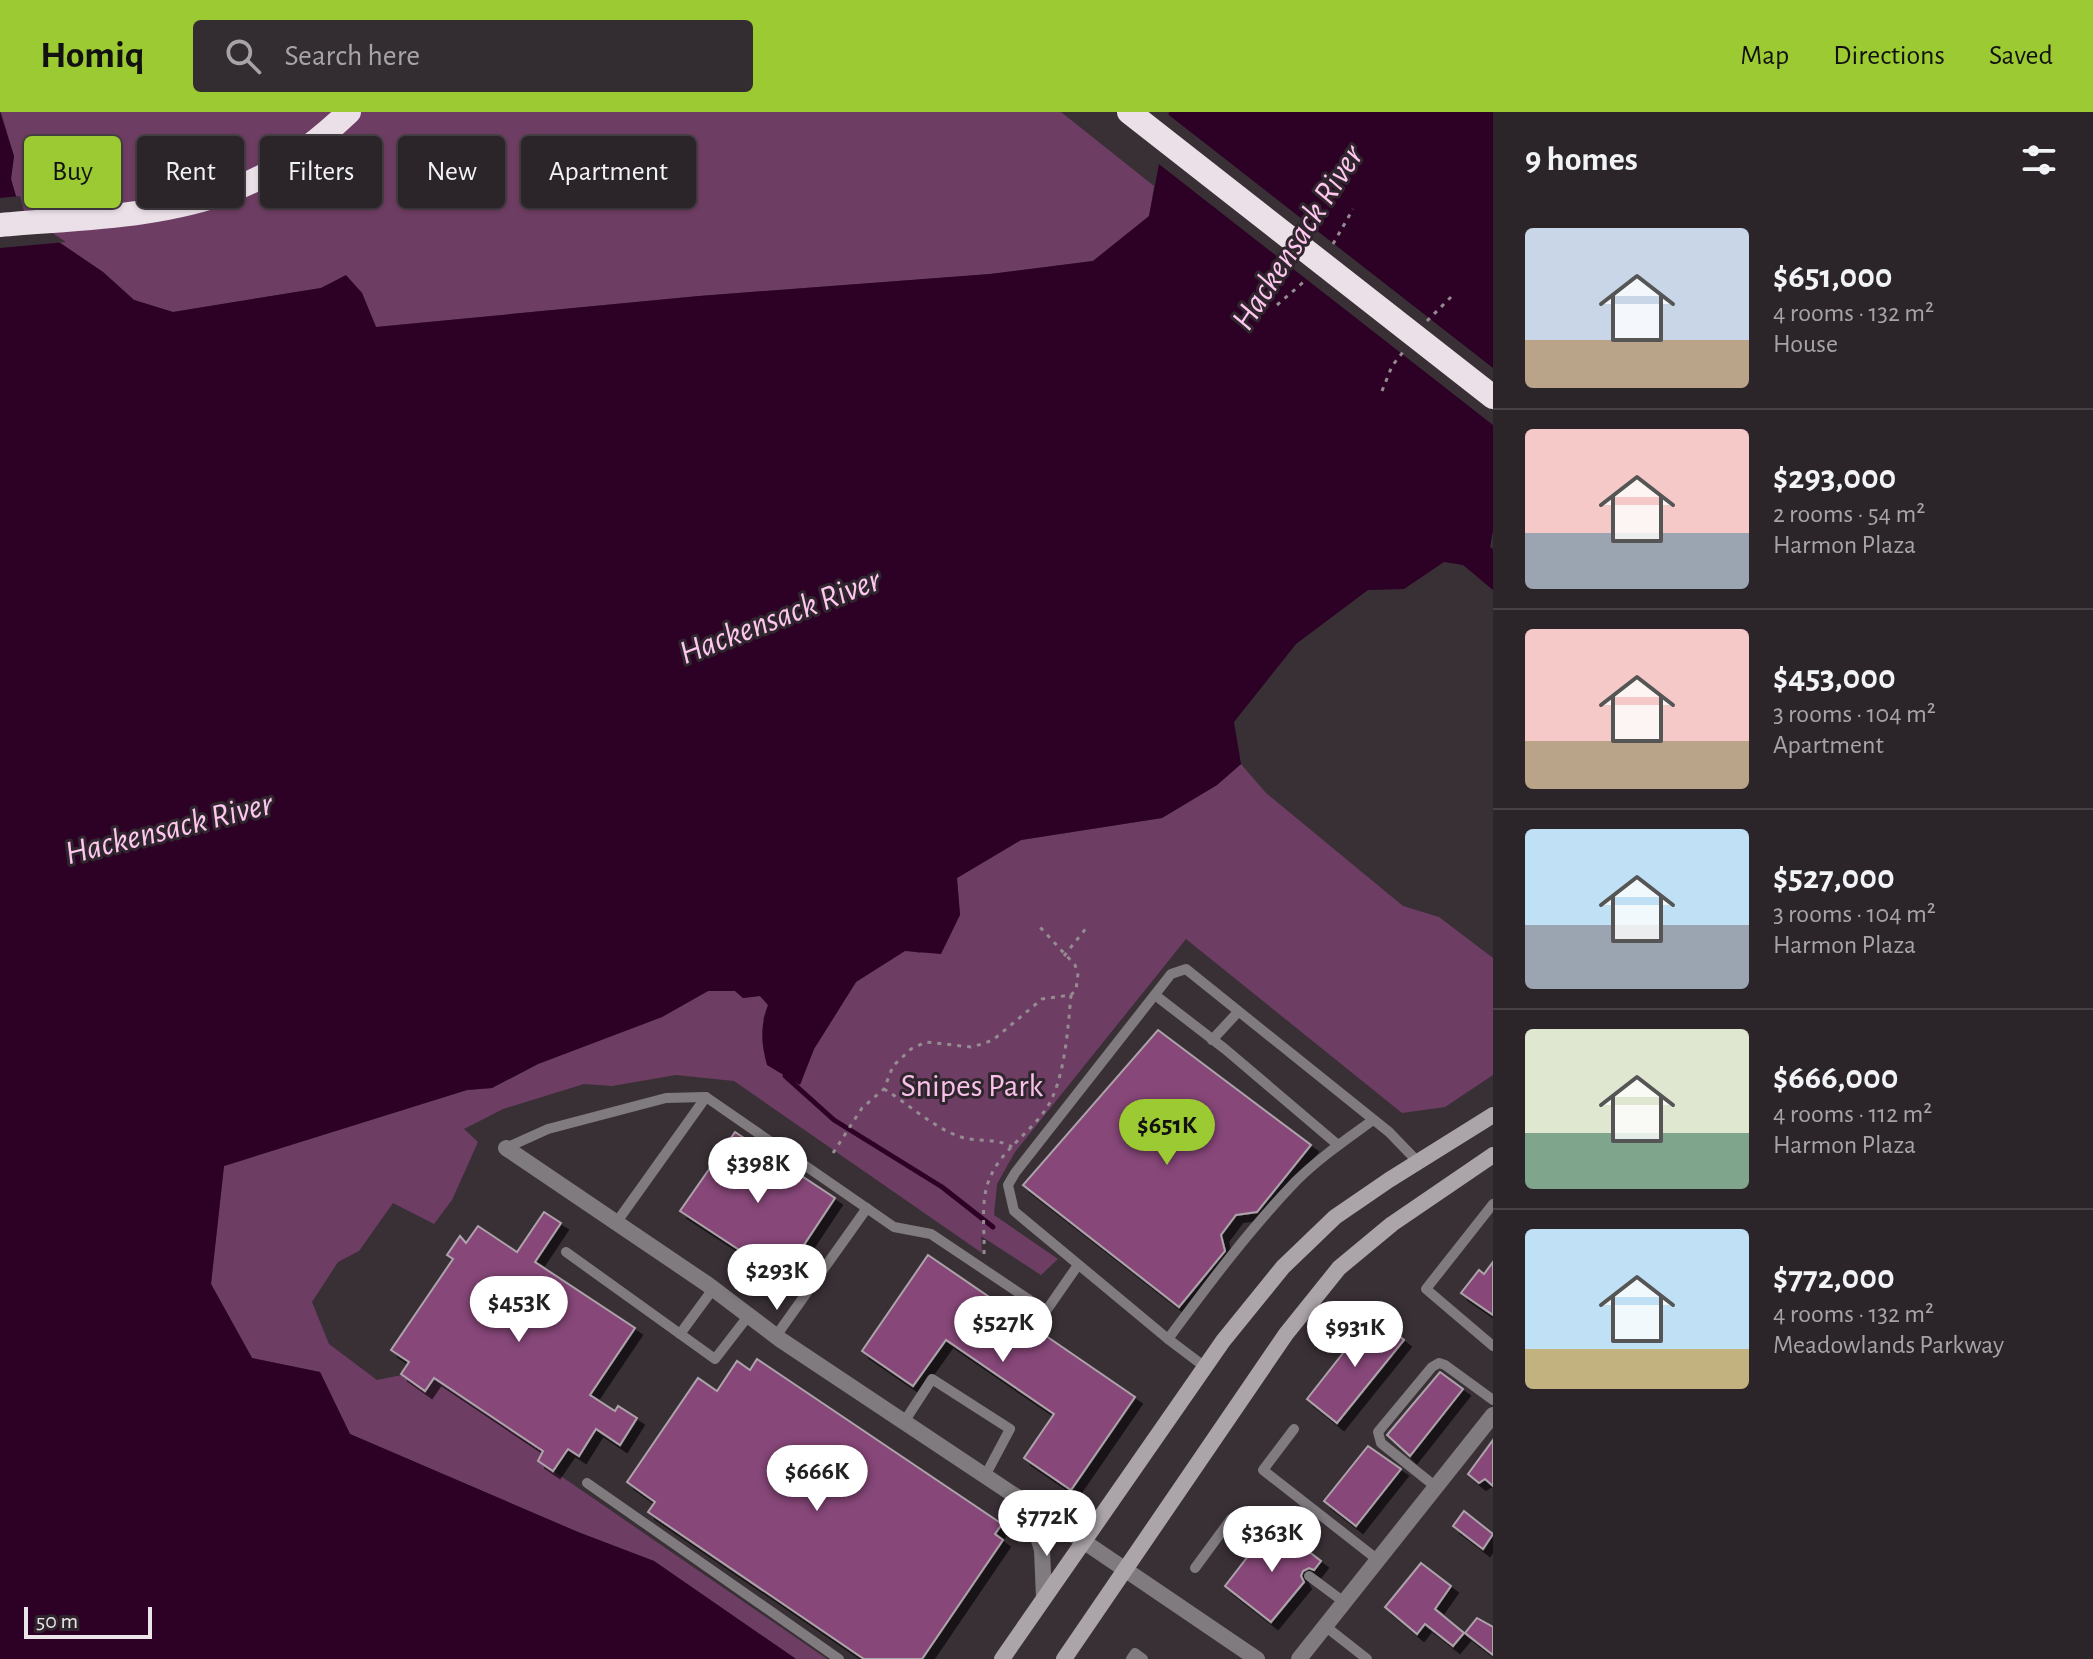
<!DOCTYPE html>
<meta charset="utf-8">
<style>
:root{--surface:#2b2428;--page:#332c30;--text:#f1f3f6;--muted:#a6a4a8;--line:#474145;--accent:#9cca32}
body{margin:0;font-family:"Alegreya Sans",sans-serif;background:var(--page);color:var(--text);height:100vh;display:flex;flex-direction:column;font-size:30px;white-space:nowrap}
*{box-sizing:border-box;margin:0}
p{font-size:26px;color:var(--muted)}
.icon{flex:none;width:44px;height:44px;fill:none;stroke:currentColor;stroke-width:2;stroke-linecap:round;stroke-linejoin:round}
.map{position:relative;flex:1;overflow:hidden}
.sheet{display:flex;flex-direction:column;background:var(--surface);width:600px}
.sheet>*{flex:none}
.banner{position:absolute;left:24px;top:24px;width:760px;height:72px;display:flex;gap:16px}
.scale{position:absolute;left:24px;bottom:20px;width:128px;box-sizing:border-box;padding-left:8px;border:4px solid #ebe5e9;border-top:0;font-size:22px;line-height:28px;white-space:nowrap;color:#ebe5e9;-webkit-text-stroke:6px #2e262c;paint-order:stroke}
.price{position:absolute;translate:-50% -68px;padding:0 18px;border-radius:28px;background:#fff;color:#222;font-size:26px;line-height:52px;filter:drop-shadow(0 2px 4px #0008)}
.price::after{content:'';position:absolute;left:50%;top:48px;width:24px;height:18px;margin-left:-12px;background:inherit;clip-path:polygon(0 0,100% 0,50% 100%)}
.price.on{background:var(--accent);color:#111}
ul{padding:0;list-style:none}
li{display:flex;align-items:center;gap:24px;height:200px;padding:0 32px}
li+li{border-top:2px solid var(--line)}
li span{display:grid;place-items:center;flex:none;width:224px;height:160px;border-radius:8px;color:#555}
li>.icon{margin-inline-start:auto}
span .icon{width:96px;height:96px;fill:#fffc;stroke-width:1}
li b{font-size:34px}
h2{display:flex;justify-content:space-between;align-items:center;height:96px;padding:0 32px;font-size:34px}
.chip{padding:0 28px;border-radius:8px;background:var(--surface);box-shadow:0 2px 6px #0004,0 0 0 2px var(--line);font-size:28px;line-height:72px}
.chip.on{background:var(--accent);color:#111}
header{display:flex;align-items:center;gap:48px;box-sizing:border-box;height:112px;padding:0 40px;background:var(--accent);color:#111}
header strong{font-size:38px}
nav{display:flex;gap:44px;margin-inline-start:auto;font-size:28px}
.search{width:560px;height:72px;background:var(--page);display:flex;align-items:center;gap:20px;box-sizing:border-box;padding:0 28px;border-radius:8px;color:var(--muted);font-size:30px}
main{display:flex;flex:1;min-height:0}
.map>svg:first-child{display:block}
.green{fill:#6e3d63}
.water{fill:#2d0126}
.pier{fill:#393036}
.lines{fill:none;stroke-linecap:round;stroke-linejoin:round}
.stream{stroke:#2d0126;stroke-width:5}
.building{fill:#874779;stroke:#ada3aa;stroke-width:2;filter:url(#shadow)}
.path{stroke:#948c91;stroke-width:3;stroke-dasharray:4 6;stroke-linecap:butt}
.service{stroke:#807b7f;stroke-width:10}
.minor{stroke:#807b7f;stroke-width:16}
.tertiary{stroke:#807b7f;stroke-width:16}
.secondary{stroke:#aba4a9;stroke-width:16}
.motorway{stroke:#ebe0e8;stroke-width:24}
.motorway-bridge{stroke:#ebe0e8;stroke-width:24}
.labels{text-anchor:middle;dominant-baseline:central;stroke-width:6;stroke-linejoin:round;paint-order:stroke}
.park-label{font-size:32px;fill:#f9c0ea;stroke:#2e262c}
.water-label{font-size:34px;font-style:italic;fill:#ffc6f0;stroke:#2e262c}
</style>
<header>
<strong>Homiq</strong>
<div class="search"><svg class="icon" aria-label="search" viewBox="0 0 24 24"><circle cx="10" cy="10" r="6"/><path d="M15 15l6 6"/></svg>Search here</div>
<nav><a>Map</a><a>Directions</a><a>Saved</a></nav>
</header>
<main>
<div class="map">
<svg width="1493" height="1547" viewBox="0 0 1493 1547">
<defs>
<filter id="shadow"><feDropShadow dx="7" dy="7" stdDeviation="0" flood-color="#0009"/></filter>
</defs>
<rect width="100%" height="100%" fill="#393036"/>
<g class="green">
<path d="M1,0H1061L1154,74L1149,105L1093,149L990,162L699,184L376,215L362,181L346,164L321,176L173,200L134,188L103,160L22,105L11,67L14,44Z"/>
<path d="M1241,652L1266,681L1403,794L1439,805L1493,846V963L1445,995L1402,1001L1186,827L1015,1040L997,1072L994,1103L1058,1147L1041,1163L981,1124L982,1141L734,969L676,963L612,974L584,972L503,997L464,1017L478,1030L452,1088L434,1112L393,1091L359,1139L338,1150L312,1190L329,1232L377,1268L402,1263L425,1278L434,1266L543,1339L539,1349L827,1547H796L654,1449L578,1420L350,1322L320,1260L252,1246L211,1172L224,1054L467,978L492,976L538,952L662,905L708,879H735L743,886L760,884L768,893L763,907L800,972L814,937L856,870L905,838L920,841L960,803L957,766L1021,728L1162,706L1217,673Z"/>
</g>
<path class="water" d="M0,0L14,44L11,67L22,105L103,160L134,188L173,200L321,176L346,163L362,181L376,215L699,184L990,162L1093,149L1149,104L1169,0H1493V419L1490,435L1493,437V478L1463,453L1444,450L1404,477L1368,478L1296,532L1234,610L1241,652L1217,673L1162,706L1021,728L957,766L960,803L941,842L905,839L856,870L814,937L800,973L767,953C761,931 760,915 768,893L760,884L743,886L735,879H708L662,905L538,952L492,976L467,978L224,1054L211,1172L252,1246L320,1260L350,1322L578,1420L654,1449L796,1547H0Z"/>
<g class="pier">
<path d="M1165,0L1493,256V313L1155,49Z"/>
<path d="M20,84L25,103L66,130L0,136V86Z"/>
</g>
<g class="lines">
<path class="stream" d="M785,964L834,1008L942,1075L993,1115"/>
</g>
<g class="building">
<path d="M1158,918L1311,1033L1257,1100L1236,1103L1221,1123L1225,1139L1179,1195L1023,1073Z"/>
<path d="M735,1020L835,1086L782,1166L680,1099Z"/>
<path d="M544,1100L561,1111L535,1150L635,1216L590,1283L615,1299L618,1294L637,1306L620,1333L596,1317L579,1344L568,1337L553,1359L538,1349L543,1339L434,1266L425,1279L401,1262L409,1250L391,1238L453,1147L447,1143L460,1124L466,1131L478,1114L517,1140Z"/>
<path d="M928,1143L1135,1285L1071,1378L1024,1346L1054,1302L946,1228L913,1274L862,1239Z"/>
<path d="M1493,1150V1203L1461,1181L1479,1158L1484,1162Z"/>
<path d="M1373,1203L1404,1228L1337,1311L1307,1287Z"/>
<path d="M757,1247L1002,1412L995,1422L1003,1428L922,1547H864L648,1400L655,1390L627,1370L698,1266L717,1279L737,1249L750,1258Z"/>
<path d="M1440,1260L1463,1277L1410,1344L1387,1323Z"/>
<path d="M1493,1328V1374L1485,1367L1479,1371L1468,1362Z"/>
<path d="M1368,1334L1401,1357L1356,1414L1324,1389Z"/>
<path d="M1464,1399L1493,1422L1483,1437L1453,1414Z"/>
<path d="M1273,1412L1321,1449L1314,1458L1309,1456L1303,1459L1301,1464L1304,1470L1271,1510L1225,1474L1256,1434L1261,1436L1267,1433L1269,1428L1266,1422Z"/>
<path d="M1421,1451L1451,1474L1435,1497L1464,1521L1453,1534L1425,1512L1417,1522L1385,1495Z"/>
<path d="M1477,1506L1493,1515V1543L1465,1521Z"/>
</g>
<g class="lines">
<g class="path">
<path d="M1333,132L1353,97"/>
<path d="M1277,193L1307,167"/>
<path d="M1427,209L1455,181"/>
<path d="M1382,279L1392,254L1403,240"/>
<path d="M1064,844L1087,815"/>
<path d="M884,977C907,991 933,1015 958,1024C976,1031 996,1025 1012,1035"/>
<path d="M833,1041L862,996L884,977L893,954L911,937L926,930L971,935L982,932L993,928L1042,887L1071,883L1076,878L1078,861L1075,853L1039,814"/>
<path d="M984,1142C985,1118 980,1091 989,1068C1000,1039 1029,1022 1046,997C1065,969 1068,915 1071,883"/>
</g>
<g class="service">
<path d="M1155,883L1225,937L1338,1033"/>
<path d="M1212,928L1238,900"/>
<path d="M506,1036L548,1017L666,986L706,985L894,1115L931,1122L1046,1199L1078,1153"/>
<path d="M1493,1092L1426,1177L1493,1234"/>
<path d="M616,1111L706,985"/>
<path d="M566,1140L715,1247L749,1203"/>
<path d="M680,1222L713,1177"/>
<path d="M776,1224L867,1096"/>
<path d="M1168,1227C1208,1173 1249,1118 1296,1069C1319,1046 1347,1027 1373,1008"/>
<path d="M1205,1255L1168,1227L1014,1099L1008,1073L1015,1061L1171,862L1186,857L1389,1020L1418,1050"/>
<path d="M904,1310L932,1267L1010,1317L985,1364"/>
<path d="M1294,1317L1263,1358L1378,1448"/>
<path d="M587,1371L839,1547"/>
<path d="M1436,1375L1381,1331L1378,1320L1432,1255L1439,1251L1445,1253L1493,1288"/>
<path d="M1195,1456L1231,1407L1261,1428"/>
<path d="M1309,1464L1344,1490"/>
<path d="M1325,1514L1367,1547"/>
<path d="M1131,1547L1135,1541L1143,1547"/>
</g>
<g class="minor">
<path d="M506,1036L707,1172L781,1228L1083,1429"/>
<path d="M1028,1392L1042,1438L1044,1486"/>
</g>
<g class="tertiary">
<path d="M1083,1429L1257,1547"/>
<path d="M1299,1547L1493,1303"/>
</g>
<g class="secondary">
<path d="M1002,1547L1223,1229L1283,1155L1335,1105L1389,1068L1493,1003"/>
<path d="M1064,1547L1286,1222L1339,1156L1392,1112L1493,1043"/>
</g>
<path class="motorway" d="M0,113C76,106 159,106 232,78C277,61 314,33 349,0"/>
<path class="motorway-bridge" d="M1129,0L1493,285"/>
</g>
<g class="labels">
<g class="park-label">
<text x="972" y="974">Snipes Park</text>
</g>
<g class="water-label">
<text transform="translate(1298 126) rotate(-57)">Hackensack River</text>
<text transform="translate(780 505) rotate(-21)">Hackensack River</text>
<text transform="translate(169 717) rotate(-14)">Hackensack River</text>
</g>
</g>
</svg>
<div class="scale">50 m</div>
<b class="price on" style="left:1167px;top:1055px">$651K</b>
<b class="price" style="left:758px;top:1093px">$398K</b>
<b class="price" style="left:777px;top:1200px">$293K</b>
<b class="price" style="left:519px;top:1232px">$453K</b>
<b class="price" style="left:1003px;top:1252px">$527K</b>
<b class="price" style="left:1355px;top:1257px">$931K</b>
<b class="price" style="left:817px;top:1401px">$666K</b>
<b class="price" style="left:1047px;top:1446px">$772K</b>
<b class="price" style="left:1272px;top:1462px">$363K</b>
<div class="banner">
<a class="chip on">Buy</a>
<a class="chip">Rent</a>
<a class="chip">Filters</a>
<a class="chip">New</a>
<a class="chip">Apartment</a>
</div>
</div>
<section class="sheet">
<h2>9 homes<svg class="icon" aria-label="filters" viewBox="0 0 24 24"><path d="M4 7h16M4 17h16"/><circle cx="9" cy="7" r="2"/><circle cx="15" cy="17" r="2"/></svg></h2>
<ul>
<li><span style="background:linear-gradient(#c9d6e8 70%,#b9a48a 0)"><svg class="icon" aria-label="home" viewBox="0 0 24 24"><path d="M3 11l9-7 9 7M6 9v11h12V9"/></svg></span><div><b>$651,000</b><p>4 rooms · 132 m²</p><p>House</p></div></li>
<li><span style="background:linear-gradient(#f6c9c9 65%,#9aa5b1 0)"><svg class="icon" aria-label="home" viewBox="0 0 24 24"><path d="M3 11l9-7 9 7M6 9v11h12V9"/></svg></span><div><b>$293,000</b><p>2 rooms · 54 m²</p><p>Harmon Plaza</p></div></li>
<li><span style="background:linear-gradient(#f6c9c9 70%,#b9a48a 0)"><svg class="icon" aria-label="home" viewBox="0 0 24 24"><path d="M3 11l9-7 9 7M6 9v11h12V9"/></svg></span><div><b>$453,000</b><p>3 rooms · 104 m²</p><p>Apartment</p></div></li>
<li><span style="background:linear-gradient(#bfe0f5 60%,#9aa5b1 0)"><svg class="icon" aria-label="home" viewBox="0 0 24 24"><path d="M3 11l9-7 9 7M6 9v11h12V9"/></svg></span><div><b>$527,000</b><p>3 rooms · 104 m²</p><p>Harmon Plaza</p></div></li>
<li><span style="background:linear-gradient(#dfe7d0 65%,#7fa58c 0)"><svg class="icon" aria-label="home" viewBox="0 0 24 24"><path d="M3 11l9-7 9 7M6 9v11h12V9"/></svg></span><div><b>$666,000</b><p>4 rooms · 112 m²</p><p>Harmon Plaza</p></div></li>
<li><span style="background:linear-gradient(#bfe0f5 75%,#c2b280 0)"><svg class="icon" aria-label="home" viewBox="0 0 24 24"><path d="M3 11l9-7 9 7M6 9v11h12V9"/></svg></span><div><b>$772,000</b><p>4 rooms · 132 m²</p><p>Meadowlands Parkway</p></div></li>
</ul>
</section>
</main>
